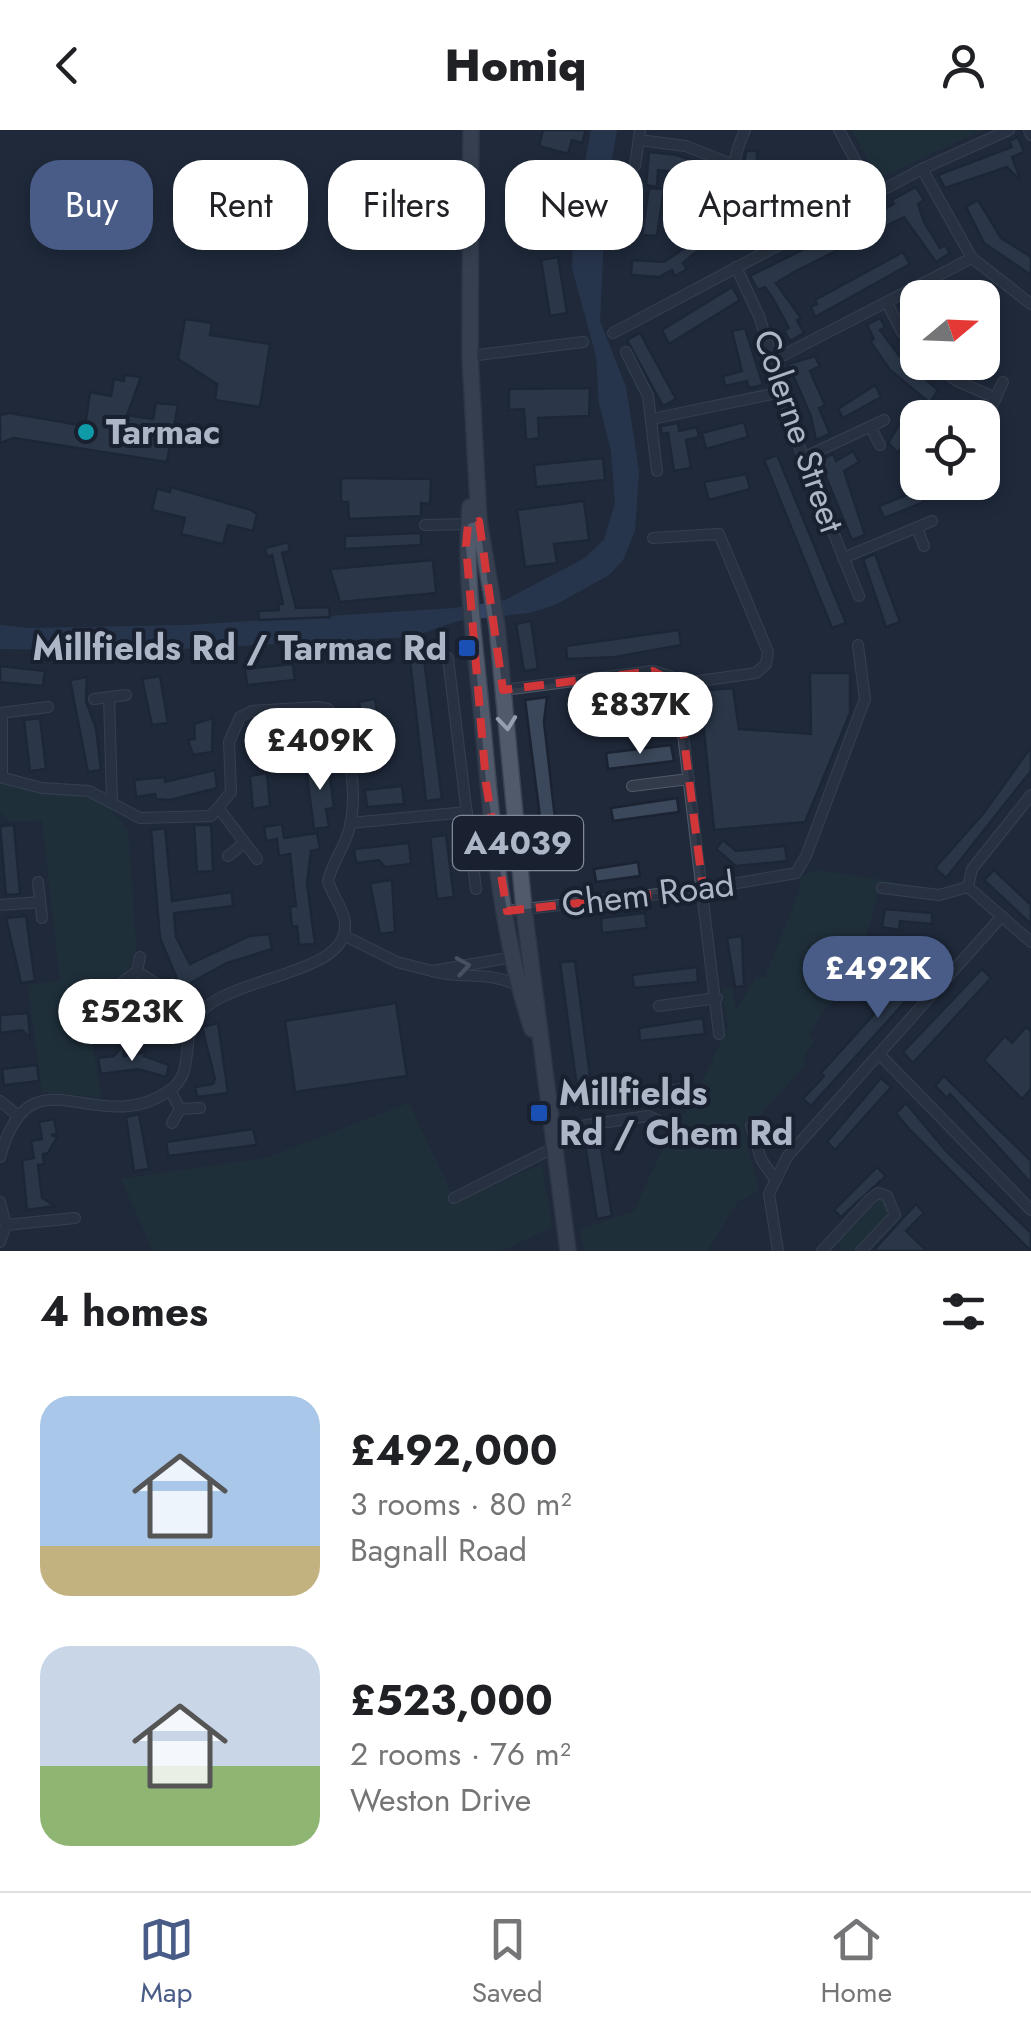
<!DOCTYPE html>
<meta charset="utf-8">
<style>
:root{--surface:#fff;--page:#f2f2f2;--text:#202124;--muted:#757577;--line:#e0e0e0;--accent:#485c87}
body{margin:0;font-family:Jost,sans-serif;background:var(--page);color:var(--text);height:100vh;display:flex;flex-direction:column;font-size:38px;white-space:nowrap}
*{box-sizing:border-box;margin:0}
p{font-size:32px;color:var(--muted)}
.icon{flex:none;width:55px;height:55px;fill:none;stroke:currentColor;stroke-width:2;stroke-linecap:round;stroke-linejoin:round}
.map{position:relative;height:1121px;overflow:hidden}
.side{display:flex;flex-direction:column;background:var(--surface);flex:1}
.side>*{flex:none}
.top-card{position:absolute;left:30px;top:30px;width:972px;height:90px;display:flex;gap:20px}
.needle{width:65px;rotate:71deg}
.fabs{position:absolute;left:900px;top:150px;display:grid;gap:20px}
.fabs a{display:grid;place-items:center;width:100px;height:100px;border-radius:20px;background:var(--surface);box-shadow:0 5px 15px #0003;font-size:50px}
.price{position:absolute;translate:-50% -85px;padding:0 22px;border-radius:35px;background:#fff;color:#222;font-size:32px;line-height:65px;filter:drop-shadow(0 2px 5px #0008)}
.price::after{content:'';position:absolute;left:50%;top:60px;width:30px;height:22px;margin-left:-15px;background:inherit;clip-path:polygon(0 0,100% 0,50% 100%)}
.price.selected{background:var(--accent);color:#fff}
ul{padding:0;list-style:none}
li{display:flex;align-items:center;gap:30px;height:250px;padding:0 40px}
li span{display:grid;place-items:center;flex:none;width:280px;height:200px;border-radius:30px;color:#555}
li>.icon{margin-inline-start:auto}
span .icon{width:120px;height:120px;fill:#fffc;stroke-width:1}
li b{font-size:42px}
h2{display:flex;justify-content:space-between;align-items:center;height:120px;padding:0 40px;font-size:42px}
.tag{padding:0 35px;border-radius:30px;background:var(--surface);box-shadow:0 5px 15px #0003;font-size:35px;line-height:90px}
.tag.selected{background:var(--accent);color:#fff}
header{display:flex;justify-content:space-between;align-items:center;height:130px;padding:0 40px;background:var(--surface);font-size:45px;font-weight:800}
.tabs{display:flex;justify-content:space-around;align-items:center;height:140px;border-top:2px solid var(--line);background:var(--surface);font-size:28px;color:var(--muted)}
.tabs a{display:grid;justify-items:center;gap:5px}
.tabs .selected{color:var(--accent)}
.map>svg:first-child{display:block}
.green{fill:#21363b}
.water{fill:#324363}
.building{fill:#3b475a;stroke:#1b2231;stroke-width:2.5}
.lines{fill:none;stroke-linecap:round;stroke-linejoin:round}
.minor-casing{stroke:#505968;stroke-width:12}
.primary-casing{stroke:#3c4454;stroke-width:18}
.minor{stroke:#333b4a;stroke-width:10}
.primary{stroke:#515a6a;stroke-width:15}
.oneway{stroke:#969fb0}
.oneway2{stroke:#767f8f}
.marked{fill:none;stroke:#d23638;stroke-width:8;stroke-dasharray:20 12;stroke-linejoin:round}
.culture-dot{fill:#0f9aa8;stroke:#19202f;stroke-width:4}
.transit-dot{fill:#1a4fb4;stroke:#19202f;stroke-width:4}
.labels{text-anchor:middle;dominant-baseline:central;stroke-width:8;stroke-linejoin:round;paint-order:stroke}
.shield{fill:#19202f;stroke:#818999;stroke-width:2.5}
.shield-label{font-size:32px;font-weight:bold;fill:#adb6c7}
.street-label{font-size:35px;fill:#adb6c7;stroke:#19202f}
.poi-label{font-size:35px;font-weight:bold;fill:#adb6c7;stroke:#19202f;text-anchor:start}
</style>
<header><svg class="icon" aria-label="back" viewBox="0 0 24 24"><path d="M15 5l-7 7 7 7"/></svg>Homiq<svg class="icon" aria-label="person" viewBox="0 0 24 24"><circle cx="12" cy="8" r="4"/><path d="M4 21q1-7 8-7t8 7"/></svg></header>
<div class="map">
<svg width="1031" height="1121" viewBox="0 0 1031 1121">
<rect width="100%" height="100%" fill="#1f293a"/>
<g class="green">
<path d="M852,0H982L884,46L876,45Z"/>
<path d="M0,653L103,670L128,700L136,818C133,835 127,842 114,853H99L93,916L101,967L42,962L28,856L60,850L42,690L11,692L0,682Z"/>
<path d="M817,740L894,752V756L880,755L865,811L874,815V827L821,884L809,905L814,910L802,930L806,934L753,993L743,997L759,1061L738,1071L707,1121H584L580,1100L634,1081L673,997L692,974L728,897L722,858H732L736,881L756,847L765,848L799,762L801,746Z"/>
<path d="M409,973L455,1071L542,1035L552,1097L501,1121H153L121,1049L266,1028Z"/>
<path d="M883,1069L890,1083L856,1119L842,1121L838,1111L874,1071Z"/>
</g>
<path class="water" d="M591,0H617L606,63L600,191L626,257L639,341L635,401L623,430L609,445L555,475L529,483L458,491L411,507L140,521L0,519V495L29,498L188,495L455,478L505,470L583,429L604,410L615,373L611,321L599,273L596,226L572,138L574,91Z"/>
<g class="building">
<path d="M543,0H586L582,13L572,10L568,24L539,16Z"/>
<path d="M1018,7L1024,22L1012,27L1021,51L1007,37L945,58L938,45L1012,17L1009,11Z"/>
<path d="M746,21H757V53L763,50L773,68L822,39L829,52L768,92L762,80L766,78L750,47L743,43Z"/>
<path d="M649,22L677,25L708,37L702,49L680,38L679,42L658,40L657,57L646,55Z"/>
<path d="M916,57L924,70L918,74L924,92L940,118L945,115L950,123L936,132L904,87L794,142L776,153L801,188L797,190L804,203L790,211L784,201L789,198L773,169L765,157L758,160L750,146L894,74L892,70Z"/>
<path d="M649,58L664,59L657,106L642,105Z"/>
<path d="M708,60L732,96L740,91L746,104L718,111L695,123L683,133L687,139L675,146L672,140L659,147L631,145L632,130L664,132L714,98L696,67Z"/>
<path d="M978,70L1001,108L1031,127V145L984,113L966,77Z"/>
<path d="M903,122L910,134L815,187L811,177L817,174L815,170Z"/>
<path d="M558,127L567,183L550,186L541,130Z"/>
<path d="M732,157L740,170L669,214L662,200Z"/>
<path d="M880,188L885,197L880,200L900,227L938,260L930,273L890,240L870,211L874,209L867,195Z"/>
<path d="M185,189L212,193L210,205L270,214L260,277L215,270L217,254L178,229Z"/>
<path d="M745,198L763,255L749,258L747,251L725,256L723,246L742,241L732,201Z"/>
<path d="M640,203L676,269L663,276L627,210Z"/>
<path d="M815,226L820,236L810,241L825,275L819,278L830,304L816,310L811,286L788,234Z"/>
<path d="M124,245L141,247L127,285L153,289L156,273L178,275L167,332L14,308L0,313V285L10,283L85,296L90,262L111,266L114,249L124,251Z"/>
<path d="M875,255L881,267L843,288L838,279Z"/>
<path d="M590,258L589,286L538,288L539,308L526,310L524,279L509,280V259Z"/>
<path d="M907,281L918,292L898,323L888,313Z"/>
<path d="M744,292L748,307L706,319L702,303Z"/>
<path d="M678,293L679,301L697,297L699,307L686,310L691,338L674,341L668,303L662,304L660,296Z"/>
<path d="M853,321L859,332L844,341L865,405L852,410L819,330L833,324L836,331Z"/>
<path d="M777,325L846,493L832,498L764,330Z"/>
<path d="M603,328L605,350L536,357L534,335Z"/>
<path d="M746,344L750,359L709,370L704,352Z"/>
<path d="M341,348L431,349L430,374L421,373V386L349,389L348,372H341Z"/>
<path d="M913,352H936L922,373L884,388L879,376L912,363L917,355Z"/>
<path d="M171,357L251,380L257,384L253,401L228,395L223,414L181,404L185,388L152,380L157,359L170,362Z"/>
<path d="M584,371L589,410L554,414L557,433L525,437L517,380Z"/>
<path d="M421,403V415L345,419V406Z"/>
<path d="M288,412L290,421L282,423L296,478L329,477L330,487L259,490L258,481L279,480L278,474H283L272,425L267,427L265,418Z"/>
<path d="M875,424L900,492L886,497L863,429Z"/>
<path d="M433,430L436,463L340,472L330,439Z"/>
<path d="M531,491L538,539L524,541L516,494Z"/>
<path d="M679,500L681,515L615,527L567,529L566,516Z"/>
<path d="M424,529L442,669L426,671L410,530Z"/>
<path d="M293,534L295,550L247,555L245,539Z"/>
<path d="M0,536L45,541L43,556L0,552Z"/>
<path d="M810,543H850V583L805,692L714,700L700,561L733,558L739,599L811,604Z"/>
<path d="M160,546L168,593L152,595L142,549Z"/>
<path d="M87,547L86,571L96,598L101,640L88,642L70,550Z"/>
<path d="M615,564L617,578L573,584L572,570Z"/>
<path d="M547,567L544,592L560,732L546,734L525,570Z"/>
<path d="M375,569L386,636L369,638L359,572Z"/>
<path d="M40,588L46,639L30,641L24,590Z"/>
<path d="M213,588L212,622L193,625L188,610L195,609L194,594Z"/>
<path d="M307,595V600L325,597L327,612L262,617L261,601Z"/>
<path d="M671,615L674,631L608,639L606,623Z"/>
<path d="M1031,617V641L946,748L935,738L983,684Z"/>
<path d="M328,631L334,678L326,679L329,697L314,699L306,639L312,638V633Z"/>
<path d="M215,640L217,658L170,670L156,669L155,664L136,667L134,650L165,647V652Z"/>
<path d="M267,643L270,676L253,679L250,646Z"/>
<path d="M402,656L404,674L367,677L365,660Z"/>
<path d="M677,668L679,682L613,691L611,678Z"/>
<path d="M282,694L284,708L317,703L320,719L311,721L307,753L315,814L299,815L297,796L292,797L290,777L296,776L290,724L279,726L277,709L266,711L264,697Z"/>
<path d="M14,695L20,764L6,765L0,696Z"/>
<path d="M194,695H211L213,741L197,742Z"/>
<path d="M165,698L172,771L232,762L233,776L174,783L176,807L190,834L249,806L269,804L272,819L227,833L181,858L160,808L151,700Z"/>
<path d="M446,705L454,767L437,769L430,707Z"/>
<path d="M723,710L736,721L785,716L787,731L736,736L716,719Z"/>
<path d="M409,713L411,734L385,737L379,730L356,733L354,719Z"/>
<path d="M638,732L640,746L596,752L594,739Z"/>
<path d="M994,740L1031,775V794L984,750Z"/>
<path d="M392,750L395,802L380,804L370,753Z"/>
<path d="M885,779L932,783V794L900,791L899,800L882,797Z"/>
<path d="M645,783L647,798L602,803L601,788Z"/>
<path d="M26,786L35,851L21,853L6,788Z"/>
<path d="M742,806L744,856L735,857L727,808Z"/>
<path d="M939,812L950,822L811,976L803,969L824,946L821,943Z"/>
<path d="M575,831L594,977L580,980L560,832Z"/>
<path d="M697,837L698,852L634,858L632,845Z"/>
<path d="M982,839L991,848L913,933L903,922Z"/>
<path d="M114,872H148L179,883L170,907L162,893L144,888L105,890L102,874Z"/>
<path d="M396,873L407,946L295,962L285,891Z"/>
<path d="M28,883L30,908L22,900L0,903V885Z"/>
<path d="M703,888L705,904L640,911L639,898Z"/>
<path d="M218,893L228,963L197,967L195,957L213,954L215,949L202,897Z"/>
<path d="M1026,897L1031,901V959L1022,969L984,930L1005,906L1012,913Z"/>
<path d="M123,915L124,926L146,922L144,926L169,935L166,947L138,939L101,944L98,928L114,926Z"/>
<path d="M37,935L39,951L4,955L2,939Z"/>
<path d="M944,946L1031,1031V1053L950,964L947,968L935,956Z"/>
<path d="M881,948L891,957L835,1020L827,1012Z"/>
<path d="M691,950L693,964L624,972L622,959Z"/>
<path d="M906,973L946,1021L1031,1103V1121L909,999L896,983Z"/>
<path d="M139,984L149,1039L134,1041L126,987Z"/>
<path d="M54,989L57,1004L51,1005L57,1007L48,1023L43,1024L44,1034L38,1035L42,1068L55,1076L27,1080L22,1030L34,1028L31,1011L42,1009L39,992Z"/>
<path d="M253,999L257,1015L168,1026L166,1012Z"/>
<path d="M600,1011L612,1086L597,1089L585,1014Z"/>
<path d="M877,1037L886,1046L841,1087L834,1080Z"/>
<path d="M916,1074L924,1083L906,1101L927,1121H873Z"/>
</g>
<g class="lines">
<defs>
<g id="minor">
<path d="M745,0C720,53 741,74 766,120"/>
<path d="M839,0L873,64"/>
<path d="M1029,0L1031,5"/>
<path d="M639,10L686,16L731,34"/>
<path d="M635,36L640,0"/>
<path d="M922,39L972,128L1031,174"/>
<path d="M736,137L759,186L803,328L859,466"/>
<path d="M887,173L902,202L918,218"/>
<path d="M613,203L922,39L1009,0"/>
<path d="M626,222L648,266L657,341"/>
<path d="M470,226L583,212"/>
<path d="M774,230L972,128"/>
<path d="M932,232L957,251L996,268"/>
<path d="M987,286L1003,252"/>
<path d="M652,289L782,262"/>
<path d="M871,298L880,315"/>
<path d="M803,328L884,290"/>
<path d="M425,395L468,394"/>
<path d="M917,398L924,416"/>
<path d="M653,408L719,404L768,522L766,534L756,543L677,554"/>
<path d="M843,428L932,391"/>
<path d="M448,528L476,759"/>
<path d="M503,560L653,541L670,546L677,554L719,904"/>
<path d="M109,567L112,670"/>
<path d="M94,569L126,565"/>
<path d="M0,583L48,577"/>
<path d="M0,647L42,658L89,661L140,688L211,686L231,662L229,612L240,587L252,581L318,577L328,579C351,605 358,667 349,700C344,718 332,733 328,751C332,765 344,779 345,793C350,846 229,845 198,885C179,909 197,942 169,961C95,1011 31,915 0,1027"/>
<path d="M2,647V583"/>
<path d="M632,656L689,649"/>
<path d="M220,680L257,729"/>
<path d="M350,693L467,682"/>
<path d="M228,726L244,713"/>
<path d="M38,752L42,788"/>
<path d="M968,757L972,739L1031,665"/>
<path d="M968,757L1031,812"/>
<path d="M882,758L939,765L968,757"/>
<path d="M0,775L40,772"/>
<path d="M507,781L703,759L796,743L806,726L865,569L858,515"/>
<path d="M345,806L397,832L432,841"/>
<path d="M514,827L432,841C462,850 490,840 518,856"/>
<path d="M137,841L199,882"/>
<path d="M121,853L137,841L140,827"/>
<path d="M659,876L717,868"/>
<path d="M880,925L1031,1080"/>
<path d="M170,960L180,979L200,978"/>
<path d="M0,971L16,984"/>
<path d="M172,993L180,979"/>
<path d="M751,996L761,1029L774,1048"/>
<path d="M554,1000L648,986L662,992"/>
<path d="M454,1068L555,1017"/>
<path d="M0,1072L6,1095L0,1112"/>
<path d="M6,1095L75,1088"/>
<path d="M778,1121L769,1064L787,1027L1002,786"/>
<path d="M822,1121L870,1069L878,1063L887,1066L895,1085L861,1121"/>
</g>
<g id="primary">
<path d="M471,0L470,226L479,391L497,496L524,779L568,1121"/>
<path d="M470,377C464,441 474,504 480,567C491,676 497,794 532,899"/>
</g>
</defs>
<use href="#minor" class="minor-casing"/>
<use href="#primary" class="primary-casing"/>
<use href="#minor" class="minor"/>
<use href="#primary" class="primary"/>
</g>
<defs><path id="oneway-chevron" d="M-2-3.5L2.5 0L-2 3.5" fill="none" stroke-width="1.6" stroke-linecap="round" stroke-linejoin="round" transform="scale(2.5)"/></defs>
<use class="oneway" href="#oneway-chevron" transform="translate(507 593) rotate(84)"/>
<use class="oneway2" href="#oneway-chevron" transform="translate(463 836) rotate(-9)"/>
<path d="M0 0H1031V1121H0ZM479,391L503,560L653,541L677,554L703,759L507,781L486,653L466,416L468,394Z" fill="#1f293a" fill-opacity=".55" fill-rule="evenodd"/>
<path class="marked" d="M479,391L503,560L653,541L677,554L703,759L507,781L486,653L466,416L468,394Z"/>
<circle class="culture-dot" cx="86" cy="302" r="10"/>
<g class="transit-dot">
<rect x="457" y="508" width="20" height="20" rx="5"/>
<rect x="529" y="973" width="20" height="20" rx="5"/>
</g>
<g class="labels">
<rect class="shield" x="453" y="686" width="130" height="54" rx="8"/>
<g class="shield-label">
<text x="518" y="713">A4039</text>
</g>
<g class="street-label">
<text transform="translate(799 301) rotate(71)">Colerne Street</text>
<text transform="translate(648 764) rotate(-7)">Chem Road</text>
</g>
<g class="poi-label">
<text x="106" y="302">Tarmac</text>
<text x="447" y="518" text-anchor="end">Millfields Rd / Tarmac Rd</text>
<text x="559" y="963">Millfields<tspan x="559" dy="40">Rd / Chem Rd</tspan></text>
</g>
</g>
</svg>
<div class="fabs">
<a><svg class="needle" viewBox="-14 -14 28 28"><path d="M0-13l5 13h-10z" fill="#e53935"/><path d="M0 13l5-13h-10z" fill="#757577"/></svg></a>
<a><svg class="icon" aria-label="locate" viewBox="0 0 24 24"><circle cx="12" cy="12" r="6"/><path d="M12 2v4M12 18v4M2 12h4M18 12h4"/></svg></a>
</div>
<b class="price" style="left:640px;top:627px">£837K</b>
<b class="price" style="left:320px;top:663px">£409K</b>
<b class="price selected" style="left:878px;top:891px">£492K</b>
<b class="price" style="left:132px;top:934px">£523K</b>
<div class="top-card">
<a class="tag selected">Buy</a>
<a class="tag">Rent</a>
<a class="tag">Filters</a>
<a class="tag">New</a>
<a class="tag">Apartment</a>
</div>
</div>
<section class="side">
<h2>4 homes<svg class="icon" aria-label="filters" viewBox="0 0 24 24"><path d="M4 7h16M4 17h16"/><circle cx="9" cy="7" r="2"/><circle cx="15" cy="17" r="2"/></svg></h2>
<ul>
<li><span style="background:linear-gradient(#a9c7e8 75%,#c2b280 0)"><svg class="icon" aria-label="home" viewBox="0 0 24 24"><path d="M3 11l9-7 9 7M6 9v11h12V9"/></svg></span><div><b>£492,000</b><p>3 rooms · 80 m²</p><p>Bagnall Road</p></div></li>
<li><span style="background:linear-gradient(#c9d6e8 60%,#8fb573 0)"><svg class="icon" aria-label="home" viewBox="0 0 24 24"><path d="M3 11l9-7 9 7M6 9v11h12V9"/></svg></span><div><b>£523,000</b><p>2 rooms · 76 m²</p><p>Weston Drive</p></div></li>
</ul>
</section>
<nav class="tabs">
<a class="selected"><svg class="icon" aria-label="map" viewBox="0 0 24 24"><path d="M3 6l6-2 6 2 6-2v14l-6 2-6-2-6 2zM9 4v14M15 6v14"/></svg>Map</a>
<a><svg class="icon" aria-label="saved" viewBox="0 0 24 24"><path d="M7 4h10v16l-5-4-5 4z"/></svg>Saved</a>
<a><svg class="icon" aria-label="home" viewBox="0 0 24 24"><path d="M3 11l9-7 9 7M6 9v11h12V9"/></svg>Home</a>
</nav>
